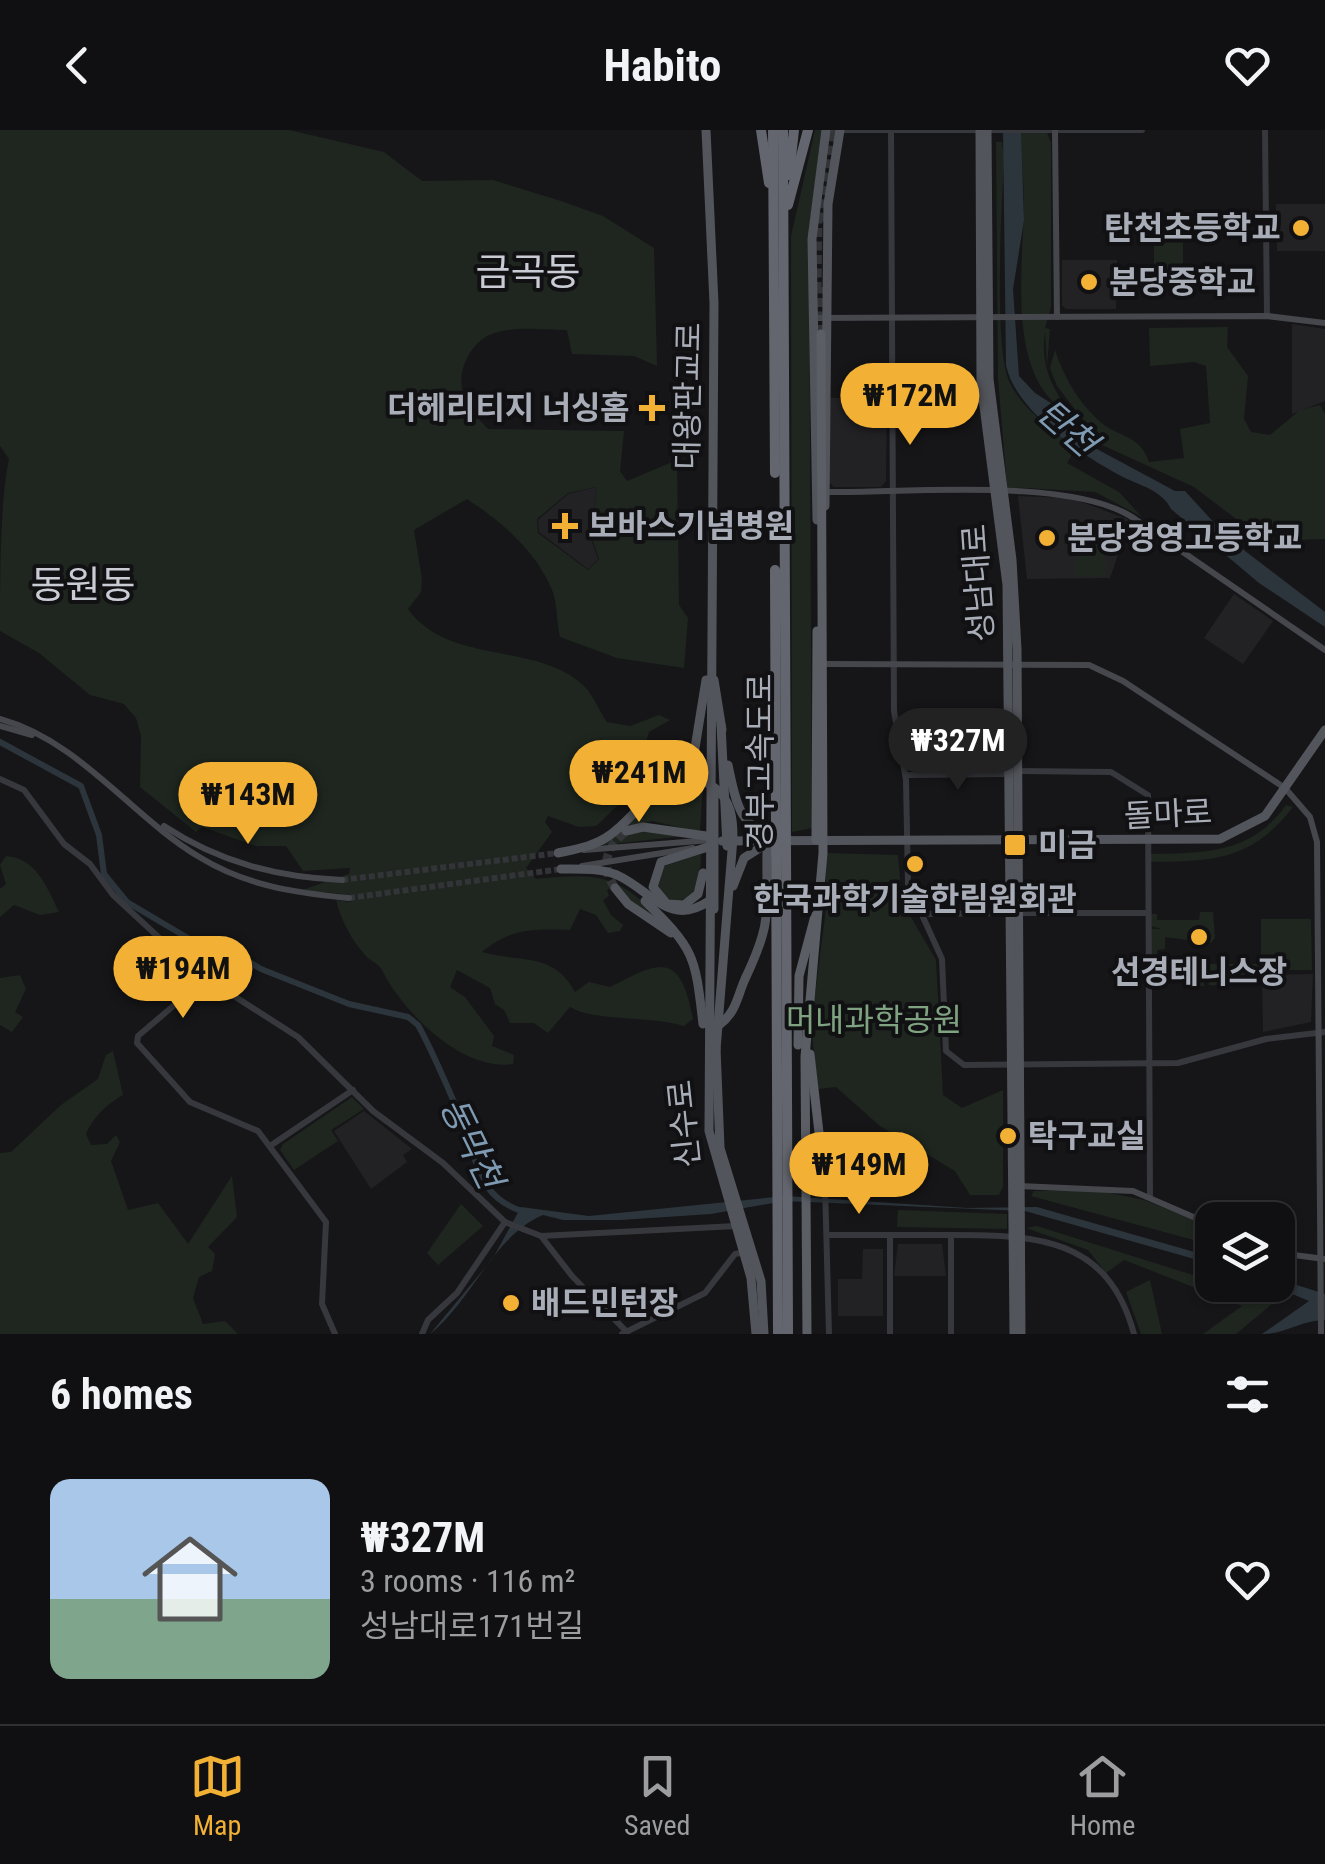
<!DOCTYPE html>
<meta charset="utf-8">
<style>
:root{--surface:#101012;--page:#19191b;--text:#f1f3f6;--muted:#9c9d9f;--line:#303032;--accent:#f2b134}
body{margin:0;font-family:"Roboto Condensed","Noto Sans KR",sans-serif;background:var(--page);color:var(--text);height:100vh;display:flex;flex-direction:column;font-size:38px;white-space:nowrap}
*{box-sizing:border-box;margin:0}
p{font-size:32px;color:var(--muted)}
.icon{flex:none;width:55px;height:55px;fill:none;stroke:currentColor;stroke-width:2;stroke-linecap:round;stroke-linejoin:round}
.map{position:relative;height:1204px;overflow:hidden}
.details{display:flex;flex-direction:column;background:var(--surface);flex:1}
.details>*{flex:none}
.tools{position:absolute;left:1195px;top:1072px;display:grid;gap:20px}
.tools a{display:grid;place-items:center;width:100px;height:100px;border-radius:20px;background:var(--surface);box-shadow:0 2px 8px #0004,0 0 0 2px var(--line);font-size:50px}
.price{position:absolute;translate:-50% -85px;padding:0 22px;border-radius:35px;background:var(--accent);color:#111;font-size:32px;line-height:65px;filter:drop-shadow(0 2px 5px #0008)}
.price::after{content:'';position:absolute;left:50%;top:60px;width:30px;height:22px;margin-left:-15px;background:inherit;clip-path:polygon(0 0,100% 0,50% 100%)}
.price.current{background:#222;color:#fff}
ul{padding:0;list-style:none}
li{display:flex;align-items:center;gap:30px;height:250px;padding:0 50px}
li+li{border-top:2px solid var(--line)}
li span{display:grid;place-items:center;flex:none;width:280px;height:200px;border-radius:20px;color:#555}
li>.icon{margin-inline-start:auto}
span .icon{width:120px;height:120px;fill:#fffc;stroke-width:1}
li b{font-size:42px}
h2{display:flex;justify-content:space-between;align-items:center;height:120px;padding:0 50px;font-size:42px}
header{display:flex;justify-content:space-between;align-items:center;height:130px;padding:0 50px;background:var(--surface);font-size:45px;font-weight:700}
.menu{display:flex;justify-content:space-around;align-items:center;height:140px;border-top:2px solid var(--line);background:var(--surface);font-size:28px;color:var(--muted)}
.menu a{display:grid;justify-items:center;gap:5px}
.menu .current{color:var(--accent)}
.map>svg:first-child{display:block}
.built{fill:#222225}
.green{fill:#1e261f;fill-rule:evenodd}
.water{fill:#2c353c}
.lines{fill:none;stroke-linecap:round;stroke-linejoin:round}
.river{stroke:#2c353c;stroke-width:6}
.secondary-tunnel{stroke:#333438;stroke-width:6;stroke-dasharray:6 3;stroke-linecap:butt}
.primary-tunnel{stroke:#333438;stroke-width:9;stroke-dasharray:9 4.5;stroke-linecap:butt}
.trunk-tunnel{stroke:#333438;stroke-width:9;stroke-dasharray:9 4.5;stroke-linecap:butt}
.tertiary{stroke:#37383d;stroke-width:6}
.secondary{stroke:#45474d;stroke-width:6}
.primary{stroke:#53555c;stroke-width:9}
.trunk{stroke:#5b5e65;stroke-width:9}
.motorway{stroke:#63666e;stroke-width:10}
.poi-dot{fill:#f2b134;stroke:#111113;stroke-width:4}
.labels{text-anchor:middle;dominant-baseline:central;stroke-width:8;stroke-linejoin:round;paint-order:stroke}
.poi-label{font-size:32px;font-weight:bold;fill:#a8adb8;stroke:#111113;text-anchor:start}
.street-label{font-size:32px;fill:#a8adb8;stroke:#111113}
.park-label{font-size:32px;fill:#7fa381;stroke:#111113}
.water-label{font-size:35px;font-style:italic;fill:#7f9bb3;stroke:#111113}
.quarter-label{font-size:38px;fill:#c9ccd4;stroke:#111113}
</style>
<header><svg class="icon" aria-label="back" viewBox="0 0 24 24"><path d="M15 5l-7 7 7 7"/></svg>Habito<svg class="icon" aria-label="heart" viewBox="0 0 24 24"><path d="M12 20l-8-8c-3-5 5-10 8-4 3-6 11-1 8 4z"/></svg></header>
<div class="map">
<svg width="1325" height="1204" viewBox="0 0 1325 1204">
<rect width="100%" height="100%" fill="#161618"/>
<g class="built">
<path d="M1325,74V121H1277L1276,74Z"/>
<path d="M1062,130H1117L1116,179H1066L1062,175Z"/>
<path d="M1292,194L1325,199V271L1292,284Z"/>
<path d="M830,268H887L886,351L881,357H834L829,352Z"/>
<path d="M597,357L590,406L598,429L588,439L539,402L538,390L568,364Z"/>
<path d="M1018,366L1071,368L1130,390L1110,448L1027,449Z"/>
<path d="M1234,464L1273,491L1243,534L1204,508Z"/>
<path d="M1313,844L1311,892L1263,902L1262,845Z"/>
<path d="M364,981L412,1019L403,1025L407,1032L371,1059L334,1001Z"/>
<path d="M898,1114H942L946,1146H894Z"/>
<path d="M863,1119H883V1186H838V1149H862Z"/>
</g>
<g class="green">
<path d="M0,0H289L384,22L422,51L493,50L561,71L603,86L654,118L657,236L634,226L572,224L567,200C545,200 516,196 495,203C470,210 455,243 464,267C468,279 480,290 488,299L624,301L620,341L627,351L677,330L679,475L688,488L684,538L617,528L560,507C556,492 558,474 552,460C536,421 502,392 467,369L414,400L422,449L421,462L408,479C450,537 539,510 586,558C594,567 600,582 607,592L630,596L659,585L670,590L649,602L642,625L660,634C638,654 619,675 596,696L579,697L548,686L545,692L552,702L526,738L536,749C606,742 617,746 668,795L629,772L616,756L607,760L609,766L603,770L611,785L623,795L620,801L608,803L596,785L580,779L570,800C534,799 511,798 482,822C522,833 554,822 575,862L589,852L610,857C659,832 680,819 693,889L684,896C648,885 595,892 570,877L548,903L534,893H510L504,880L495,874L490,858L457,840L450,857L465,867L494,906L492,916L514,925L513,934C462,942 402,881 382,840C378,833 370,831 365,825C352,811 340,788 336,770L351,772V765L302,760L349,744L350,738L303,741L286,716H256L202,697L196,702L140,657L141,606L136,588L124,574L90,565L39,523L0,501C0,454 0,370 9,329L0,316ZM597,357L591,405L599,429L588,440L538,403L537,389L568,363Z"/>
<path d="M815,0H823L809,109L812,698L792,702L791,106Z"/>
<path d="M1021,0H1046L1051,13V177L1045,198L1050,199L1047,236L1045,202C1040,235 1052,260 1073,285C1005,255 1023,137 1024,77C1024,51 1021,26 1021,0Z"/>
<path d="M996,12H1002L1004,28C1002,72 993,218 1010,253C1024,282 1053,298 1075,320L1067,333L1119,362L1142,387L1095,362L1007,357L998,248Z"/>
<path d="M1154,99H1183V145L1154,142Z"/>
<path d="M1228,197L1227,217L1248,246L1244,289L1251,302L1270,305L1300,280L1320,275L1325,284V409L1291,410L1244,395L1194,357L1102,315L1057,256L1050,238L1055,220C1063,245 1077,270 1097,289C1116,308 1140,303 1149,332L1184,328L1180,299L1210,293L1206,236L1194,232L1150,236L1149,198Z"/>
<rect x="1075" y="409" width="30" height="37"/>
<path d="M685,652L703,654L700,702L652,691L626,698L685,706L594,716L666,657Z"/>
<path d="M1286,675L1293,677C1251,731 1214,731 1149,732L1150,724C1205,723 1251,724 1286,675Z"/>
<path d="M826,723L898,725L902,772L936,830L943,965L962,978L1003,960V1057L999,1065H970L955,1041L880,996L836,957L818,959L811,896L826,779Z"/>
<path d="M701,724C700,751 701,768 671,772L655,754L661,737Z"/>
<path d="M6,726C36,728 47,757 59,782L40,785L14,775L0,787V759L6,754L0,735Z"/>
<path d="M1200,782H1213L1215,808L1211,813L1165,807V819L1157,820V834H1261V789H1311L1312,840H1259L1258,854H1253L1252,843L1232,847L1231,856L1209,855L1208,843L1182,844L1204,845V856H1183L1182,849L1151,843V799H1161L1151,796V784H1157V790H1199Z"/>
<path d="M20,845L26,859L15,882L23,887L12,902L0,895V848Z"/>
<path d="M113,921L123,965C107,974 93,987 86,1004L91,1015L107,1014L116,1005L120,1012L111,1031L128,1080L158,1073L188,1114L232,1046L237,1087L208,1117L215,1124L212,1141L199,1147L193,1168L203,1194L225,1191L238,1204H0V1023L11,1022L61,975L98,949L106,925Z"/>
<path d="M352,967L364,979L331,1000L338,1011L294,1040L280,1020L283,1014Z"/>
<path d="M1095,1060L1144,1070L1212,1097V1115L1031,1066L1034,1061Z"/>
<path d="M461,1074L483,1096L438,1135L427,1123Z"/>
<path d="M898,1080L1007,1084V1099L897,1097Z"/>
<path d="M1037,1096L1212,1151V1155L1268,1166L1272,1174L1236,1204H1203L1242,1176L1124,1130L1106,1143L1088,1120L1026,1098Z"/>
<path d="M1150,1150L1162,1204H1141L1126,1162Z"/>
</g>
<g class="water">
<path d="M1003,0H1021L1024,90L1013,159L1019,246L1035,263L1068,284L1067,288L1095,318L1175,361H1185L1228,408L1325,482V497L1259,453L1171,379C1163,362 1143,356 1127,349C1087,329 1015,282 1006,235Z"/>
<path d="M785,1066L967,1078L1037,1077L1212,1127V1134L1025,1081L784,1071L711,1084L620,1090H563L543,1085C493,1106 472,1171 430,1204L493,1128L521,1077L589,1086Z"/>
<path d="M1278,1149L1325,1164V1190C1302,1190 1286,1204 1262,1204L1309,1171L1271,1155H1278Z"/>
</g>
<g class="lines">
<path class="river" d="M0,612L81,656L99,705L104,744L127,772L203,817L230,820L261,839L349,874L408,887L418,895C432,920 448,958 460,986C478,1027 475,1068 525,1082"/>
<g class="secondary-tunnel">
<path d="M342,750L558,723"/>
<path d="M349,768L561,739"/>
</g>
<path class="primary-tunnel" d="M615,758C600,735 606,718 626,701"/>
<g class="trunk-tunnel">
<path d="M823,92L834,0"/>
<path d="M817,161L818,87"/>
<path d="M821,204L822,157"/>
</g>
<g class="tertiary">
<path d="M831,0H1142"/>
<path d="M891,0L894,581L906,650L908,754L942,829L946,921L964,935L1178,933L1266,909L1325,902"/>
<path d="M1265,0L1267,186"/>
<path d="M1018,641L1111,642L1148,665L1150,1066"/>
<path d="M906,645L1010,644"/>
<path d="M0,649L24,660L64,714L90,734L113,765L195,841L298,907L373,981L443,1033L505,1092L541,1106L736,1096"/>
<path d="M1021,783H1148"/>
<path d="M921,784L1010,783"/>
<path d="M205,849L138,906L137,913L190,972L258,1001L326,1092L322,1174L335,1204"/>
<path d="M270,1016L353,960"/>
<path d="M825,1055L829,1204"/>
<path d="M829,1105C870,1105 911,1105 952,1105C1036,1105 1108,1107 1134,1204"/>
<path d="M890,1105V1204"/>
<path d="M541,1106L572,1146L627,1202"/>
<path d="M422,1204L428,1190L457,1163L505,1092"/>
<path d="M622,1204L705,1163L735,1124L746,1122"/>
<path d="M951,1204V1105"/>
</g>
<g class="secondary">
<path d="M1055,0L1057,187"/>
<path d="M814,188L1267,186L1325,193"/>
<path d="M827,362C906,363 1069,347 1132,387L1325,520"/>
<path d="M826,534L1089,535L1123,551L1285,658L1310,687L1317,712L1321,1204"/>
<path d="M0,589C82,612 131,687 201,728C247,756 296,763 349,768"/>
<path d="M0,596L32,605"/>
<path d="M164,696C219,732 276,747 342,750"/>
<path d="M584,720L711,710"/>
<path d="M582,736L693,718"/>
<path d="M1019,1056L1133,1061L1212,1095"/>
<path d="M1278,1123L1325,1129"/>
</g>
<g class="primary">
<path d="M706,0L714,173L709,1001L751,1148L756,1204"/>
<path d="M980,0L981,253L1007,455L1014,1204"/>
<path d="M987,0L989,249L1012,430L1017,519L1021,1204"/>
<path d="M825,376L828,74L840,0"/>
<path d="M817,390L812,109L826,0"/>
<path d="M714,550L722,600"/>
<path d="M721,595L727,716"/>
<path d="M728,635C735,666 738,702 777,704"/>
<path d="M656,656L695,618L706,550"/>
<path d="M626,701L643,697L713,707"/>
<path d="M722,711L1220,709L1265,686L1325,600"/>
<path d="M558,723C577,719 595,716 610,705C641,684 670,624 715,658C731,670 733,689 733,708L716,920"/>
<path d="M561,739C579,739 600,738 617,745C651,760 669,798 709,771"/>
<path d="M703,743L698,764L684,775L667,774L653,757L661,732L711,716"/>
<path d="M733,756L744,728L772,710"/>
<path d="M615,758L628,774L671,803"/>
<path d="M645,771C695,820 695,825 703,894"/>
<path d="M714,779V665"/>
<path d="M719,895C736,883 737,867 745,849C773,790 766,783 767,721L779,717"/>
<path d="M716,918L720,1018L761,1151L764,1204"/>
</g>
<g class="trunk">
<path d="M816,710L817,501"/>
<path d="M798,915L799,846L815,786"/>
<path d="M810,924L825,1055"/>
<path d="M807,1204L805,927L823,723L821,204"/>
</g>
<g class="motorway">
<path d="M761,0L769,53"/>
<path d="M773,0L775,343"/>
<path d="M783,0L788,1204"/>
<path d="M789,45L794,0"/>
<path d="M788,75L808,0"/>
<path d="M775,440L778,1204"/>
</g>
</g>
<g class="poi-dot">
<circle cx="1301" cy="98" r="10"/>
<circle cx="1089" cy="152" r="10"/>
<path d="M647 263h10v10h10v10h-10v10h-10v-10h-10v-10h10z"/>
<path d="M560 381h10v10h10v10h-10v10h-10v-10h-10v-10h10z"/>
<circle cx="1047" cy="408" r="10"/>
<rect x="1003" y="703" width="24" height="24" rx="5"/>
<circle cx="915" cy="734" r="10"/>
<circle cx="1199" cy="807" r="10"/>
<circle cx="1008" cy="1006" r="10"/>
<circle cx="511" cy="1173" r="10"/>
</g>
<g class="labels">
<g class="poi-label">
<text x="1281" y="98" text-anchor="end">탄천초등학교</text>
<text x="1109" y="152">분당중학교</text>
<text x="630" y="278" text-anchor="end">더헤리티지 너싱홈</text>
<text x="588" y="396">보바스기념병원</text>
<text x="1067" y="408">분당경영고등학교</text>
<text x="1038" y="715">미금</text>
<text x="915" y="769" text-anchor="middle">한국과학기술한림원회관</text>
<text x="1199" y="842" text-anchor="middle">선경테니스장</text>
<text x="1028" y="1006">탁구교실</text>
<text x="531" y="1173">배드민턴장</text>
</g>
<g class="street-label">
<text transform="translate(688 266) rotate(-89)">대왕판교로</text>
<text transform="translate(978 453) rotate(-94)">성남대로</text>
<text transform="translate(760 632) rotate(-90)">경부고속도로</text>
<text transform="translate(1168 684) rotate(-3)">돌마로</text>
<text transform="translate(684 994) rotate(-96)">신수로</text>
</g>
<g class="park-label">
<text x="874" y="890">머내과학공원</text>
</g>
<g class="water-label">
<text transform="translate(1067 298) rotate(41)">탄천</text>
<text transform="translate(471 1013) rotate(64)">동막천</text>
</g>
<g class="quarter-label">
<text x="528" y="142">금곡동</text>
<text x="83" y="455">동원동</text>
</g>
</g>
</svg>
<div class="tools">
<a><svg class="icon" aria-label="layers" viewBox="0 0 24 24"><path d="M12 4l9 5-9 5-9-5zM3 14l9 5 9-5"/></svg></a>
</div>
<b class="price" style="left:910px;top:318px">₩172M</b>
<b class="price current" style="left:958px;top:663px">₩327M</b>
<b class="price" style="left:639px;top:695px">₩241M</b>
<b class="price" style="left:248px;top:717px">₩143M</b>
<b class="price" style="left:183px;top:891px">₩194M</b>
<b class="price" style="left:859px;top:1087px">₩149M</b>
</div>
<section class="details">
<h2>6 homes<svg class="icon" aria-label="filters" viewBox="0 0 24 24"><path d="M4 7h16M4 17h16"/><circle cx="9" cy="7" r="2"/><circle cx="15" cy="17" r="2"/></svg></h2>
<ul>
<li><span style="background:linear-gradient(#a9c7e8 60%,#7fa58c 0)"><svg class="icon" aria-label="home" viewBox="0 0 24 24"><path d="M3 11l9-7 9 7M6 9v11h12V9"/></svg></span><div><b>₩327M</b><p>3 rooms · 116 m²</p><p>성남대로171번길</p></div><svg class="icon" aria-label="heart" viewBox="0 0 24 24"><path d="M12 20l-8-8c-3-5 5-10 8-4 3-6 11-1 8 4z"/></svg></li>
</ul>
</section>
<nav class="menu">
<a class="current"><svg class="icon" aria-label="map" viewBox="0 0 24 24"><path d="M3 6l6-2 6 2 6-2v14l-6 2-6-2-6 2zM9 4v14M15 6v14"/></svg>Map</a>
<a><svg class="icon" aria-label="saved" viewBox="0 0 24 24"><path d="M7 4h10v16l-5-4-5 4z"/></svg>Saved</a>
<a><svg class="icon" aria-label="home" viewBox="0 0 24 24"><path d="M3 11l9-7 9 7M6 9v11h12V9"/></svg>Home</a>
</nav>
